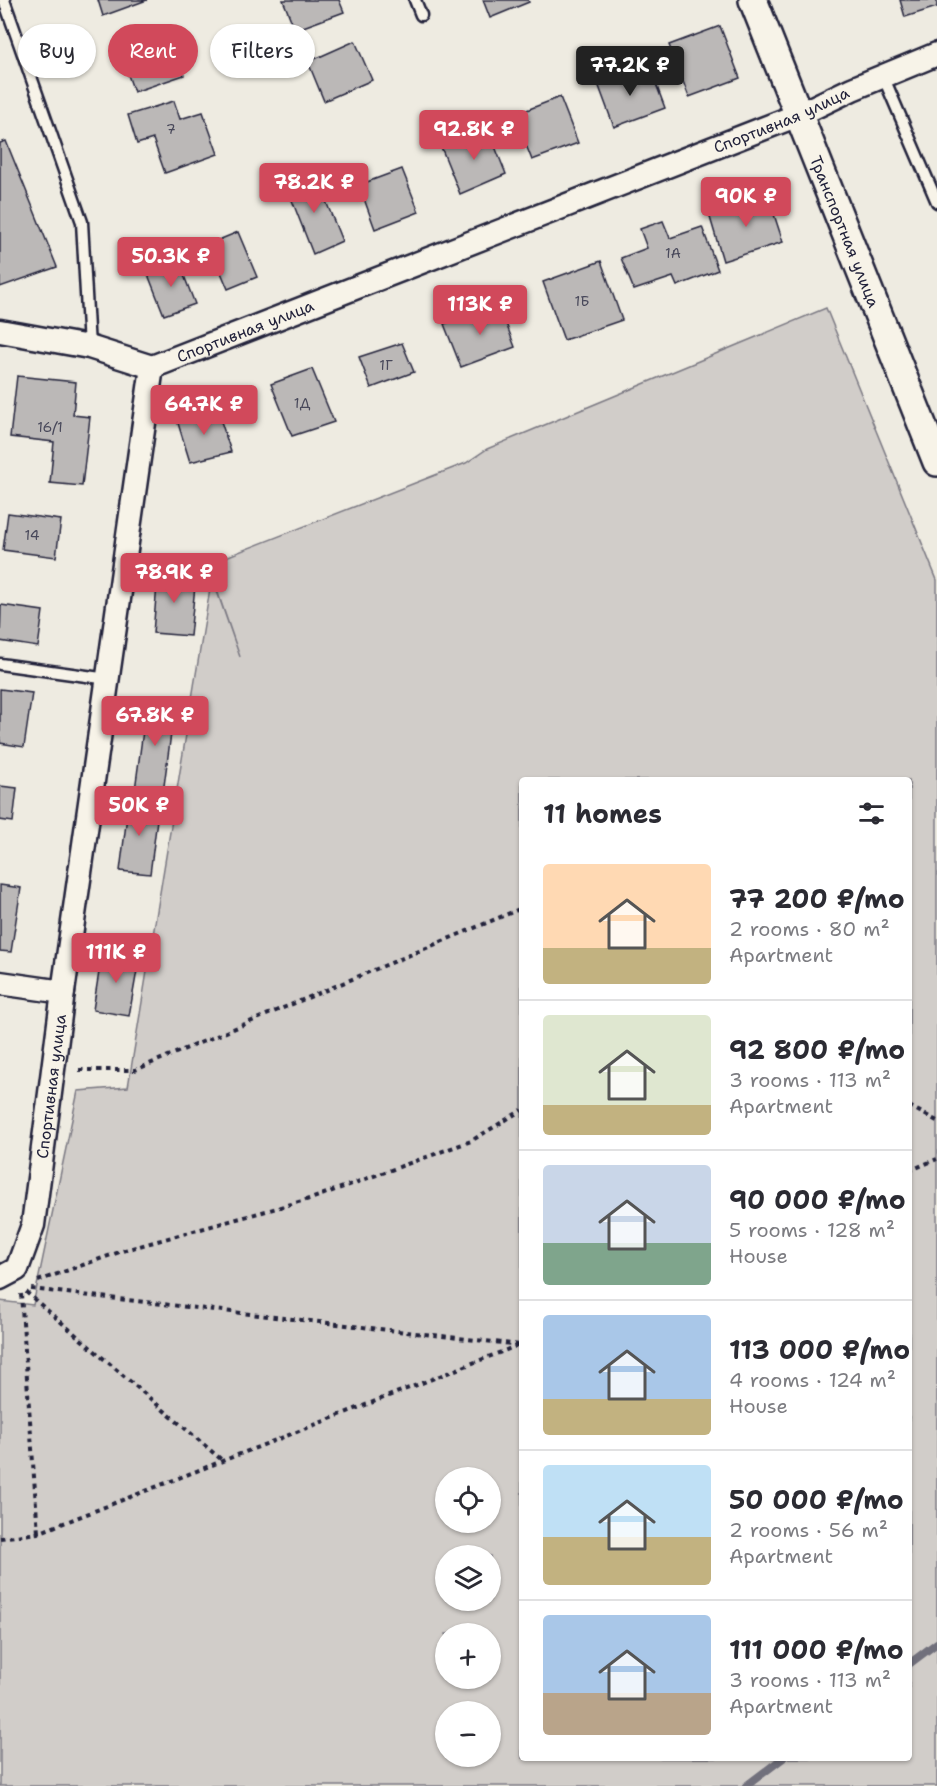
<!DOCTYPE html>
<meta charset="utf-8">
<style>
:root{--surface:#fff;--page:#f7f7f7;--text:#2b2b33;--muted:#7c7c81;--line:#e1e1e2;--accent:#d1495b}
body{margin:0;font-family:"Shantell Sans",sans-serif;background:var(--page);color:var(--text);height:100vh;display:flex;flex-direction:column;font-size:22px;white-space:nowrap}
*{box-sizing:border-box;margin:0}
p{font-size:20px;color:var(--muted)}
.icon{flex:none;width:33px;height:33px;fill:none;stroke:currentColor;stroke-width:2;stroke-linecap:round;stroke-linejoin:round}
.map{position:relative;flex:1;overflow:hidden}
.panel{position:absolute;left:519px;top:777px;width:393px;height:984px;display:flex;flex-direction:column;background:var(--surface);border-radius:6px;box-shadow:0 2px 4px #0004}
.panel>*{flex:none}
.banner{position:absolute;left:18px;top:24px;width:411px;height:54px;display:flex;gap:12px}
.tools{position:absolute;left:435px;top:1467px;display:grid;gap:12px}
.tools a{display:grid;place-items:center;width:66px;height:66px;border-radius:50%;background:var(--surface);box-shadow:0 2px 4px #0004;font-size:30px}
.price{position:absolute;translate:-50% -51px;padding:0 14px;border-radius:6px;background:var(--accent);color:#fff;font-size:20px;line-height:39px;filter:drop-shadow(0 2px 3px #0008)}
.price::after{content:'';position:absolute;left:50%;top:36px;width:18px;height:14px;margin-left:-9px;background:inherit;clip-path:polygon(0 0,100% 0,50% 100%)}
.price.on{background:#222;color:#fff}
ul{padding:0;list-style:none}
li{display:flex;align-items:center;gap:18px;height:150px;padding:0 24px}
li+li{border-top:2px solid var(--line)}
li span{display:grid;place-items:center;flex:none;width:168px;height:120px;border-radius:6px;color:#555}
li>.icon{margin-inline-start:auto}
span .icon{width:72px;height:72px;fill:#fffc;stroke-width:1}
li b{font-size:26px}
h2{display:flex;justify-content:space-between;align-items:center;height:72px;padding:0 24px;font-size:26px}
.pill{padding:0 21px;border-radius:27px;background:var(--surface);box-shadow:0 2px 4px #0004;font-size:21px;line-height:54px}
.pill.on{background:var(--accent);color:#fff}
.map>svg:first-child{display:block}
.green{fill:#d1cdc9;stroke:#7a7882;stroke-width:1.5;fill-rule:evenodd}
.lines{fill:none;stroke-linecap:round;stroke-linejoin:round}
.stream{stroke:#716f7b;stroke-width:8}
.building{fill:#bbb8b7;stroke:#22223b;stroke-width:1.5}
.service-casing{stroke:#22223b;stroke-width:15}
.minor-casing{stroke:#22223b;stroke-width:27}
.tertiary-casing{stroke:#22223b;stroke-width:32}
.path{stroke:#22223b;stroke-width:4;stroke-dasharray:4.5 4.5;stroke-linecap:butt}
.service{stroke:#f7f3e8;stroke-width:10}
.minor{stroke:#f7f3e8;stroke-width:22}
.tertiary{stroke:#f7f3e8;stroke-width:27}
.labels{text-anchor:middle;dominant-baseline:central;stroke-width:4.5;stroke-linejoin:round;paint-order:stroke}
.number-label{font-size:14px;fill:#48485a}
.street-label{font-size:16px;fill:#22223b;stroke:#f7f3e8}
</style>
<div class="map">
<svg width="937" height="1786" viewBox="0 0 937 1786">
<rect width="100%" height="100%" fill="#eeebe1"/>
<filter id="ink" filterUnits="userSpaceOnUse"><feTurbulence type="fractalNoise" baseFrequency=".0167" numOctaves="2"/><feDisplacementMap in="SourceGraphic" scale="12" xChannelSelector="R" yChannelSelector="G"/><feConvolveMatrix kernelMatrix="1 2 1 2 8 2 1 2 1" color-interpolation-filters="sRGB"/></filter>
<g filter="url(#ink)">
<path class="green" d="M826,308L937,580V1786H0V1301L33,1305L78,1091L128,1087L212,577L240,657L208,564L466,463L487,449ZM522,780H909V1758H522ZM446,1478H490V1522H446ZM446,1556H490V1600H446ZM446,1634H490V1678H446ZM446,1712H490V1756H446Z"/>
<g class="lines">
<g class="stream">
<path d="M909,1664L937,1643"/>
<path d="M746,1786L783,1758"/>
</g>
</g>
<g class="building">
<path d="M98,0H147L103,16Z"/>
<path d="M283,0H339L344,12L295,30Z"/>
<path d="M483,0H528L529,2L490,18Z"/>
<path d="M900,0H937V7L905,17Z"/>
<path d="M720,26L740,78L689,97L669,45Z"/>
<path d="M170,36L184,75L134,92L120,52Z"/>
<path d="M355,41L372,80L324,101L308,62Z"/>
<path d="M629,69L633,79L652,73L665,108L614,127L597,81Z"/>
<path d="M560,97L578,143L532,160L514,115Z"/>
<path d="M174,101L180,119L203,112L218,154L165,173L153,139L137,144L128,115Z"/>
<path d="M488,129L506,174L460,194L441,147Z"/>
<path d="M6,141L57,267L0,287V143Z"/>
<path d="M402,169L419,212L375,229L359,185Z"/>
<path d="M315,174L342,241L313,254L286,185Z"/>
<path d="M768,196L783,242L723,261L709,214Z"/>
<path d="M663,221L670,238L702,227L718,270L677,286L673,277L634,290L621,258L647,248L640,229Z"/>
<path d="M238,232L257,277L228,289L209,244Z"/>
<path d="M178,260L195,304L164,315L147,272Z"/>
<path d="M601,261L622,320L564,340L543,282Z"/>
<path d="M499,305L515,347L461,367L444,324Z"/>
<path d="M402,343L414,372L371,388L359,357Z"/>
<path d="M312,369L334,422L292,436L271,384Z"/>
<path d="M17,376L76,382L73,415L90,417L82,486L50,483L54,442L10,437Z"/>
<path d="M217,409L231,452L190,462L177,420Z"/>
<path d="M8,513L61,520L56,557L3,550Z"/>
<path d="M158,573L196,576L190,636L153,633Z"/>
<path d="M1,605L43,611L38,647L0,641Z"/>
<path d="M0,689L32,693L24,747L0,743Z"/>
<path d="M147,701L175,704L163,793L135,790Z"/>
<path d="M0,786L17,788L13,822L0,820Z"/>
<path d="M129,800L159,804L150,874L120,871Z"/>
<path d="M0,885L21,888L11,952L0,951Z"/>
<path d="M102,953L139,959L129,1016L93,1010Z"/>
</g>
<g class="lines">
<defs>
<g id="service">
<path d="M4,0L82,222L89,347"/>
<path d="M415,0L421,15"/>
<path d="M883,76L937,202"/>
<path d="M0,664L108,679"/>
</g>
<g id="minor">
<path d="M0,331L89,347L152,367"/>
<path id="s1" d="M152,367L798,115L852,89L937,54"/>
<path d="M0,983L63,992"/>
<path id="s2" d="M0,1278L17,1269L33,1225L63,992L152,367"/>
</g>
<g id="tertiary">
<path id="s3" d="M753,0L937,462"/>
</g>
</defs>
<use href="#service" class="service-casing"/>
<use href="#minor" class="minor-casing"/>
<use href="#tertiary" class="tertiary-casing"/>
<g class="path">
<path d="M79,1070H135L522,908"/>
<path d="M909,1106L937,1121"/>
<path d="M909,1171L937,1159"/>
<path d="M38,1281L125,1250L313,1198L471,1141L522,1110"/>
<path d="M31,1289L520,1345"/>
<path d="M26,1292L223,1461"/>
<path d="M21,1294L38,1533"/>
<path d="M0,1538L38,1533L519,1345"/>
</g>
<use href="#service" class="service"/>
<use href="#minor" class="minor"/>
<use href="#tertiary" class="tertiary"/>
</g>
</g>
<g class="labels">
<g class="number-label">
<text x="171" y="129">7</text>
<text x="673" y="253">1А</text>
<text x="582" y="301">1Б</text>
<text x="386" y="365">1Г</text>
<text x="302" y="403">1Д</text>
<text x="50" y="427">16/1</text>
<text x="32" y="535">14</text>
</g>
<g class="street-label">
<text stroke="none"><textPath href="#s1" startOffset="676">Спортивная улица</textPath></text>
<text stroke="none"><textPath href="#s3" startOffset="249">Транспортная улица</textPath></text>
<text stroke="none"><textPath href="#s1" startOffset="100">Спортивная улица</textPath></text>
<text stroke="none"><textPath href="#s2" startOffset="206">Спортивная улица</textPath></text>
</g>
</g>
</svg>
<div class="tools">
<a><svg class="icon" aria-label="locate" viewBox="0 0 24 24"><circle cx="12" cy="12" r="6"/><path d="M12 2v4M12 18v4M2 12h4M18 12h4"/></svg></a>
<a><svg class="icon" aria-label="layers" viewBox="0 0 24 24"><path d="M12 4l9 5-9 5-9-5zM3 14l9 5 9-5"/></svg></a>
<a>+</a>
<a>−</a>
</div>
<b class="price on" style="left:630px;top:97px">77.2K ₽</b>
<b class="price" style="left:474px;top:161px">92.8K ₽</b>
<b class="price" style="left:314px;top:214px">78.2K ₽</b>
<b class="price" style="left:746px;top:228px">90K ₽</b>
<b class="price" style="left:171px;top:288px">50.3K ₽</b>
<b class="price" style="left:480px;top:336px">113K ₽</b>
<b class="price" style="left:204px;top:436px">64.7K ₽</b>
<b class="price" style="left:174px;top:604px">78.9K ₽</b>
<b class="price" style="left:155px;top:747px">67.8K ₽</b>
<b class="price" style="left:139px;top:837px">50K ₽</b>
<b class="price" style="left:116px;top:984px">111K ₽</b>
<div class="banner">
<a class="pill">Buy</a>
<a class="pill on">Rent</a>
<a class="pill">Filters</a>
</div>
<section class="panel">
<h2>11 homes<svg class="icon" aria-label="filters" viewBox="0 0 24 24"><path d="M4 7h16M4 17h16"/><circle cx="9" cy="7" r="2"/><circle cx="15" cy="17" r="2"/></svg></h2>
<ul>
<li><span style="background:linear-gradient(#ffd9b3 70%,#c2b280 0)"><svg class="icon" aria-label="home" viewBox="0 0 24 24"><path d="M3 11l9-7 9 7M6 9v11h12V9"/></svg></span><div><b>77 200 ₽/mo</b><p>2 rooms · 80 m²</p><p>Apartment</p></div></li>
<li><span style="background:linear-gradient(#dfe7d0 75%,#c2b280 0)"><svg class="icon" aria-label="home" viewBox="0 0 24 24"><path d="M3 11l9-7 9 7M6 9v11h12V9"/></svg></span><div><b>92 800 ₽/mo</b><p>3 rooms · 113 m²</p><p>Apartment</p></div></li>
<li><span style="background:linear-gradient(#c9d6e8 65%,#7fa58c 0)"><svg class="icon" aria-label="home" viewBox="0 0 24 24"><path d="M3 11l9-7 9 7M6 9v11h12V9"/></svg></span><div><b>90 000 ₽/mo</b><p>5 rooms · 128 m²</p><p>House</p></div></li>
<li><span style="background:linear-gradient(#a9c7e8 70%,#c2b280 0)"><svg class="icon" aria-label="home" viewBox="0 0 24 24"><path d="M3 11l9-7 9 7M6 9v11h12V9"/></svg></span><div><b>113 000 ₽/mo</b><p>4 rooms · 124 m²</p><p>House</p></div></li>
<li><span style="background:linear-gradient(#bfe0f5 60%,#c2b280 0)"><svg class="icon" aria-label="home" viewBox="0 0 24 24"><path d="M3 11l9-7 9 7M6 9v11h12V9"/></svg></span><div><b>50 000 ₽/mo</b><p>2 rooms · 56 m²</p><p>Apartment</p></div></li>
<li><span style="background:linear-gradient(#a9c7e8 65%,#b9a48a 0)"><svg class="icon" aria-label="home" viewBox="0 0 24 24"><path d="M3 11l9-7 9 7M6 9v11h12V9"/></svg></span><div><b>111 000 ₽/mo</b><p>3 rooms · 113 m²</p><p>Apartment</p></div></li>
</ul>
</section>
</div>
